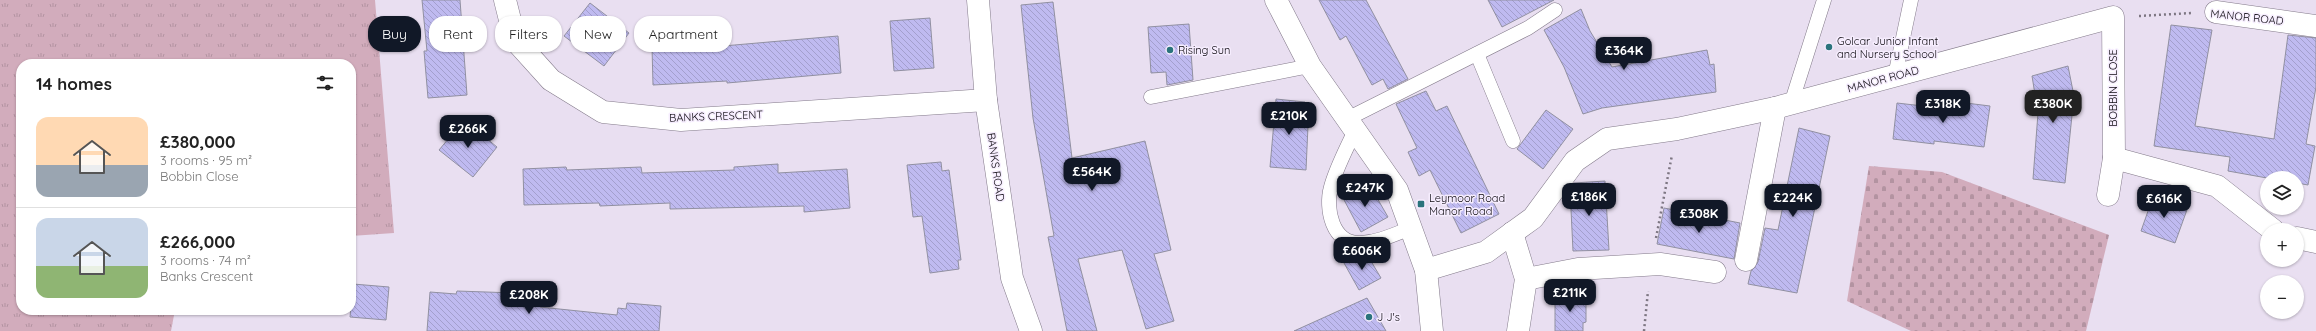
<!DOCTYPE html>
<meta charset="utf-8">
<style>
:root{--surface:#fff;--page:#f2f2f2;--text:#222;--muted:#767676;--line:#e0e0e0;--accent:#111827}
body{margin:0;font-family:Quicksand,sans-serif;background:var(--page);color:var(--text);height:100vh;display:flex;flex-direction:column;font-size:15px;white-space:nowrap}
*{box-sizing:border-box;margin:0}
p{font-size:13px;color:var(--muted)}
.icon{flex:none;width:22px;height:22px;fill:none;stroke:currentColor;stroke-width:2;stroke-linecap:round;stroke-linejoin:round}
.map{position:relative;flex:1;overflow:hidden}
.panel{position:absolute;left:16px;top:59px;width:340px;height:256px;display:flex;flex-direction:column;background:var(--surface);border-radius:16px;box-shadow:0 1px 3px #0004}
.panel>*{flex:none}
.hud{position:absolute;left:368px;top:16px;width:380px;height:36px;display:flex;gap:8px}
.fabs{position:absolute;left:2260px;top:171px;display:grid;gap:8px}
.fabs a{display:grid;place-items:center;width:44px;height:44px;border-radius:50%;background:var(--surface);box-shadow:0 1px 3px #0004;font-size:20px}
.price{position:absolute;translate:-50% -34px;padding:0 9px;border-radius:8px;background:var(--accent);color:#fff;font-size:13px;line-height:26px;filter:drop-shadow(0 1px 2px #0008)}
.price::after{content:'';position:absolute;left:50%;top:24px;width:12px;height:9px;margin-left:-6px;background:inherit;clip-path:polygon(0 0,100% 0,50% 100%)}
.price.on{background:#222;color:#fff}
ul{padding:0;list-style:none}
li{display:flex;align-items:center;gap:12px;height:100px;padding:0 20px}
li+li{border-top:1px solid var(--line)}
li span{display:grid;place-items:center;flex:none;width:112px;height:80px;border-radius:12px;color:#555}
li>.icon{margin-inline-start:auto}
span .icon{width:48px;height:48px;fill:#fffc;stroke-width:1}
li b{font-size:17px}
h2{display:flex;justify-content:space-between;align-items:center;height:48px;padding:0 20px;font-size:17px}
.chip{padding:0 14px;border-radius:16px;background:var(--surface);box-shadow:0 1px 3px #0004;font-size:14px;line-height:36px}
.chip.on{background:var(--accent);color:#fff}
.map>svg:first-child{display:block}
.grass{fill:url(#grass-tufts)}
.cemetery{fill:url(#cemetery-stones)}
.building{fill:url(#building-back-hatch);stroke:#9190a1}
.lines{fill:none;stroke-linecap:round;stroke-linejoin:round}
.service-casing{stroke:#837a8a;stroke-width:15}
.minor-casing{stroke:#837a8a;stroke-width:23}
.tertiary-casing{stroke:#837a8a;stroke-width:23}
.path{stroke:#7d7682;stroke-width:2.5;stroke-dasharray:2 3;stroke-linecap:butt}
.service{stroke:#fff;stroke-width:14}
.minor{stroke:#fff;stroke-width:22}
.tertiary{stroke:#fff;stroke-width:22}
.poi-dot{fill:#2a737c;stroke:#f6edfe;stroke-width:1.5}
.labels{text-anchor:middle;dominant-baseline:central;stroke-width:3;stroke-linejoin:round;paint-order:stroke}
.street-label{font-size:11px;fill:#0d0a10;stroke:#f6edfe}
.poi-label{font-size:11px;fill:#0d0a10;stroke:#f6edfe;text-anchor:start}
</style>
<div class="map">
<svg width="2316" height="331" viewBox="0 0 2316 331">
<defs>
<pattern id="grass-tufts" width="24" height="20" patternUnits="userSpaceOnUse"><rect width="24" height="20" fill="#d2acbc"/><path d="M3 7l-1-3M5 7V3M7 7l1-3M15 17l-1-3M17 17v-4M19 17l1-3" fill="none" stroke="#b393a1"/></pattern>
<pattern id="cemetery-stones" width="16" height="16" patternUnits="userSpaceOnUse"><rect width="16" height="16" fill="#d2acbc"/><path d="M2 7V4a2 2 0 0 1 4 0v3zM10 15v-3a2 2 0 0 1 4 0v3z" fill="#b393a1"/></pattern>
<pattern id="building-back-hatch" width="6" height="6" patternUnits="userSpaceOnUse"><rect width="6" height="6" fill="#bfbaf0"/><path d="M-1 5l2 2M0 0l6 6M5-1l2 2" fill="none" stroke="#a39fcd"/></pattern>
</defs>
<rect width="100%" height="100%" fill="#e9dff1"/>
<path class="grass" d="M0,0H375L394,233L351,236V64H21V310H175L171,331H0Z"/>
<path class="cemetery" d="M1869,166L1942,172L2109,235L2086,331H1911L1847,301Z"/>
<g class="building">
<path d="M422,0H460L467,95L428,98L424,51H427Z"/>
<path d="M1319,0H1366L1408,79L1388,89L1383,79L1372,85L1346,36L1340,40Z"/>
<path d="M1488,0H1554L1502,27Z"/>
<path d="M1053,2L1072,158L1145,141L1171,250L1154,254L1174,321L1146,329L1122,250L1078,259L1097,331H1067L1048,237L1054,236L1033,118L1021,5Z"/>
<path d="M590,3L629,33L604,66L564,36Z"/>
<path d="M1581,9L1590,31L1612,67L1707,50L1710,65L1714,64L1716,92L1602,108L1583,114L1564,67L1544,30Z"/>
<path d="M930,18L934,68L894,71L890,21Z"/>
<path d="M1189,24L1193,80L1167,85L1166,72L1151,73L1148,27Z"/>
<path d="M2171,25L2212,30L2195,126L2274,139L2288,35L2316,38V87L2306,144L2315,146L2308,185L2297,183V178H2267L2228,171L2230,157L2154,146Z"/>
<path d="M838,36L841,73L727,83V81L653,85L652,47L723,46Z"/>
<path d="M2068,66L2074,96L2065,183L2033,179L2038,113L2032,76Z"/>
<path d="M1426,91L1436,111L1447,106L1499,214L1461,233L1430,170L1419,176L1408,152L1417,148L1396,104Z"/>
<path d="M1276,99L1305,102L1303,126H1308L1306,170L1270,167Z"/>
<path d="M1950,101L1990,106L1984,147L1934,141V144L1893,139L1897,103L1949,109Z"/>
<path d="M1546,110L1573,129L1543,169L1517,149Z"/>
<path d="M464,120L497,147L473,177L439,150Z"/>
<path d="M1799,128L1830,136L1797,293L1748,284L1751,271L1758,262L1765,228L1778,230Z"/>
<path d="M941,162L942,171L949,170L961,260H958L959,269L930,273L922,216L913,217L907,165Z"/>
<path d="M778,164V173L847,169L850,208L804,212V206L670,209V203L600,206L599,203L524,205L523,169L566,167L567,170L641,167L642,173L734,170V167Z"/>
<path d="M1605,181L1609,250L1573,251L1570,189L1574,183Z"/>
<path d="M1369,184L1388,217L1361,232L1343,198Z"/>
<path d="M2154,194L2188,207L2175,243L2141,231Z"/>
<path d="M1664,208L1740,223L1734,259L1657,244Z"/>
<path d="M1365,251L1381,278L1359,290L1344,263Z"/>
<path d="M353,284L389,287L386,320L350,317Z"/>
<path d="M457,291L515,293V300L540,301V307L617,315L618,308L626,309L627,303L661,306L659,331H427L430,292L456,294Z"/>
<path d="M1586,295V322L1583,323V331H1555V296Z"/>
<path d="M1367,298L1386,331H1294Z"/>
</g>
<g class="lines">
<defs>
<g id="service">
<path d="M1477,54L1513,141"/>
<path d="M1895,76L1911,0"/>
<path d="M1151,97L1310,66"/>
<path d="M1791,104L1824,0"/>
<path d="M1347,119L1528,28L1555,10"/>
<path d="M1355,130C1347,148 1336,168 1331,187C1325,208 1332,245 1361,243C1379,242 1395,234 1411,228"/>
</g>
<g id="minor">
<path d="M505,0L515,40L551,80L603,112L681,120L986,100"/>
<path d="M978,0L986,100L1012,278L1031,331"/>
<path d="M2216,12L2316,26"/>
<path d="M2114,158L2217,186L2273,230"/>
<path d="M1512,233L1526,279L1518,331"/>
<path d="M2297,238L2316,242"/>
<path d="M1746,260L1775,108"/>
<path d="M1426,270L1486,252L1533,218L1575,161L1607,139L1677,129L1775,108L2113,17L2114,158L2108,195"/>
<path d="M1526,279L1578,269L1660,264L1715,272"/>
</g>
<path id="tertiary" d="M1276,0L1310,66L1397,190L1426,270L1432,331"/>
</defs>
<use href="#service" class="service-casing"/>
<use href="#minor" class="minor-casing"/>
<use href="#tertiary" class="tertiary-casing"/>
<g class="path">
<path d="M2139,16L2192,13"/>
<path d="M1656,238L1672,155"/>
<path d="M1644,331L1648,291"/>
</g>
<use href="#service" class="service"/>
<use href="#minor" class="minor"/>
<use href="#tertiary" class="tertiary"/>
</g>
<g class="poi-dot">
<circle cx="1829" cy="47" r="4"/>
<circle cx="1170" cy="50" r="4"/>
<rect x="1417" y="200" width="8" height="8" rx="2"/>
<circle cx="1369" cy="317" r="4"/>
</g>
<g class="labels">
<g class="street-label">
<text transform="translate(2247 17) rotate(6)">MANOR ROAD</text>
<text transform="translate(1883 79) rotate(-15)">MANOR ROAD</text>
<text transform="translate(2113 88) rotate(-90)">BOBBIN CLOSE</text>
<text transform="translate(716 116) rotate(-2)">BANKS CRESCENT</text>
<text transform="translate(996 167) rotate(82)">BANKS ROAD</text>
</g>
<g class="poi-label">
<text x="1837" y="41">Golcar Junior Infant<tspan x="1837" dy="13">and Nursery School</tspan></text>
<text x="1178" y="50">Rising Sun</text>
<text x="1429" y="198">Leymoor Road<tspan x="1429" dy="13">Manor Road</tspan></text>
<text x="1377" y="317">J J's</text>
</g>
</g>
</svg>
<div class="fabs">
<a><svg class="icon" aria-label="layers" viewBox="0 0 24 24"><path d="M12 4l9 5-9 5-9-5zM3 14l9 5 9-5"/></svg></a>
<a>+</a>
<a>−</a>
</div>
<b class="price" style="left:1624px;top:71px">£364K</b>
<b class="price" style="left:1943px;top:124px">£318K</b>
<b class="price on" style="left:2053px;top:124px">£380K</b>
<b class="price" style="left:1289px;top:136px">£210K</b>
<b class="price" style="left:468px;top:149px">£266K</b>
<b class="price" style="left:1092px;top:192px">£564K</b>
<b class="price" style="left:1365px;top:208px">£247K</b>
<b class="price" style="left:1589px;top:217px">£186K</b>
<b class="price" style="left:1793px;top:218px">£224K</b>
<b class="price" style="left:2164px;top:219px">£616K</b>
<b class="price" style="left:1699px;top:234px">£308K</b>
<b class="price" style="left:1362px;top:271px">£606K</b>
<b class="price" style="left:1570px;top:313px">£211K</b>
<b class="price" style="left:529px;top:315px">£208K</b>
<div class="hud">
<a class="chip on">Buy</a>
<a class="chip">Rent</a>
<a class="chip">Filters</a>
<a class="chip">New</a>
<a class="chip">Apartment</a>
</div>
<section class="panel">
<h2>14 homes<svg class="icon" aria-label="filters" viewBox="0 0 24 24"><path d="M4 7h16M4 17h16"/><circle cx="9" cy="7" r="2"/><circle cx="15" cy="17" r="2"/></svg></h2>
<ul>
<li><span style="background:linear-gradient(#ffd9b3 60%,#9aa5b1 0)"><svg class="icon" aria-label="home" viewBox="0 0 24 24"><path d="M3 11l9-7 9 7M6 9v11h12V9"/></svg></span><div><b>£380,000</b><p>3 rooms · 95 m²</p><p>Bobbin Close</p></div></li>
<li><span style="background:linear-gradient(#c9d6e8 60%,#8fb573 0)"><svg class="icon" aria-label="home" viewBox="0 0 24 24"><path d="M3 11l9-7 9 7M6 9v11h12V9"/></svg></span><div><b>£266,000</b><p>3 rooms · 74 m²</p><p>Banks Crescent</p></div></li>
</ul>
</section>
</div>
